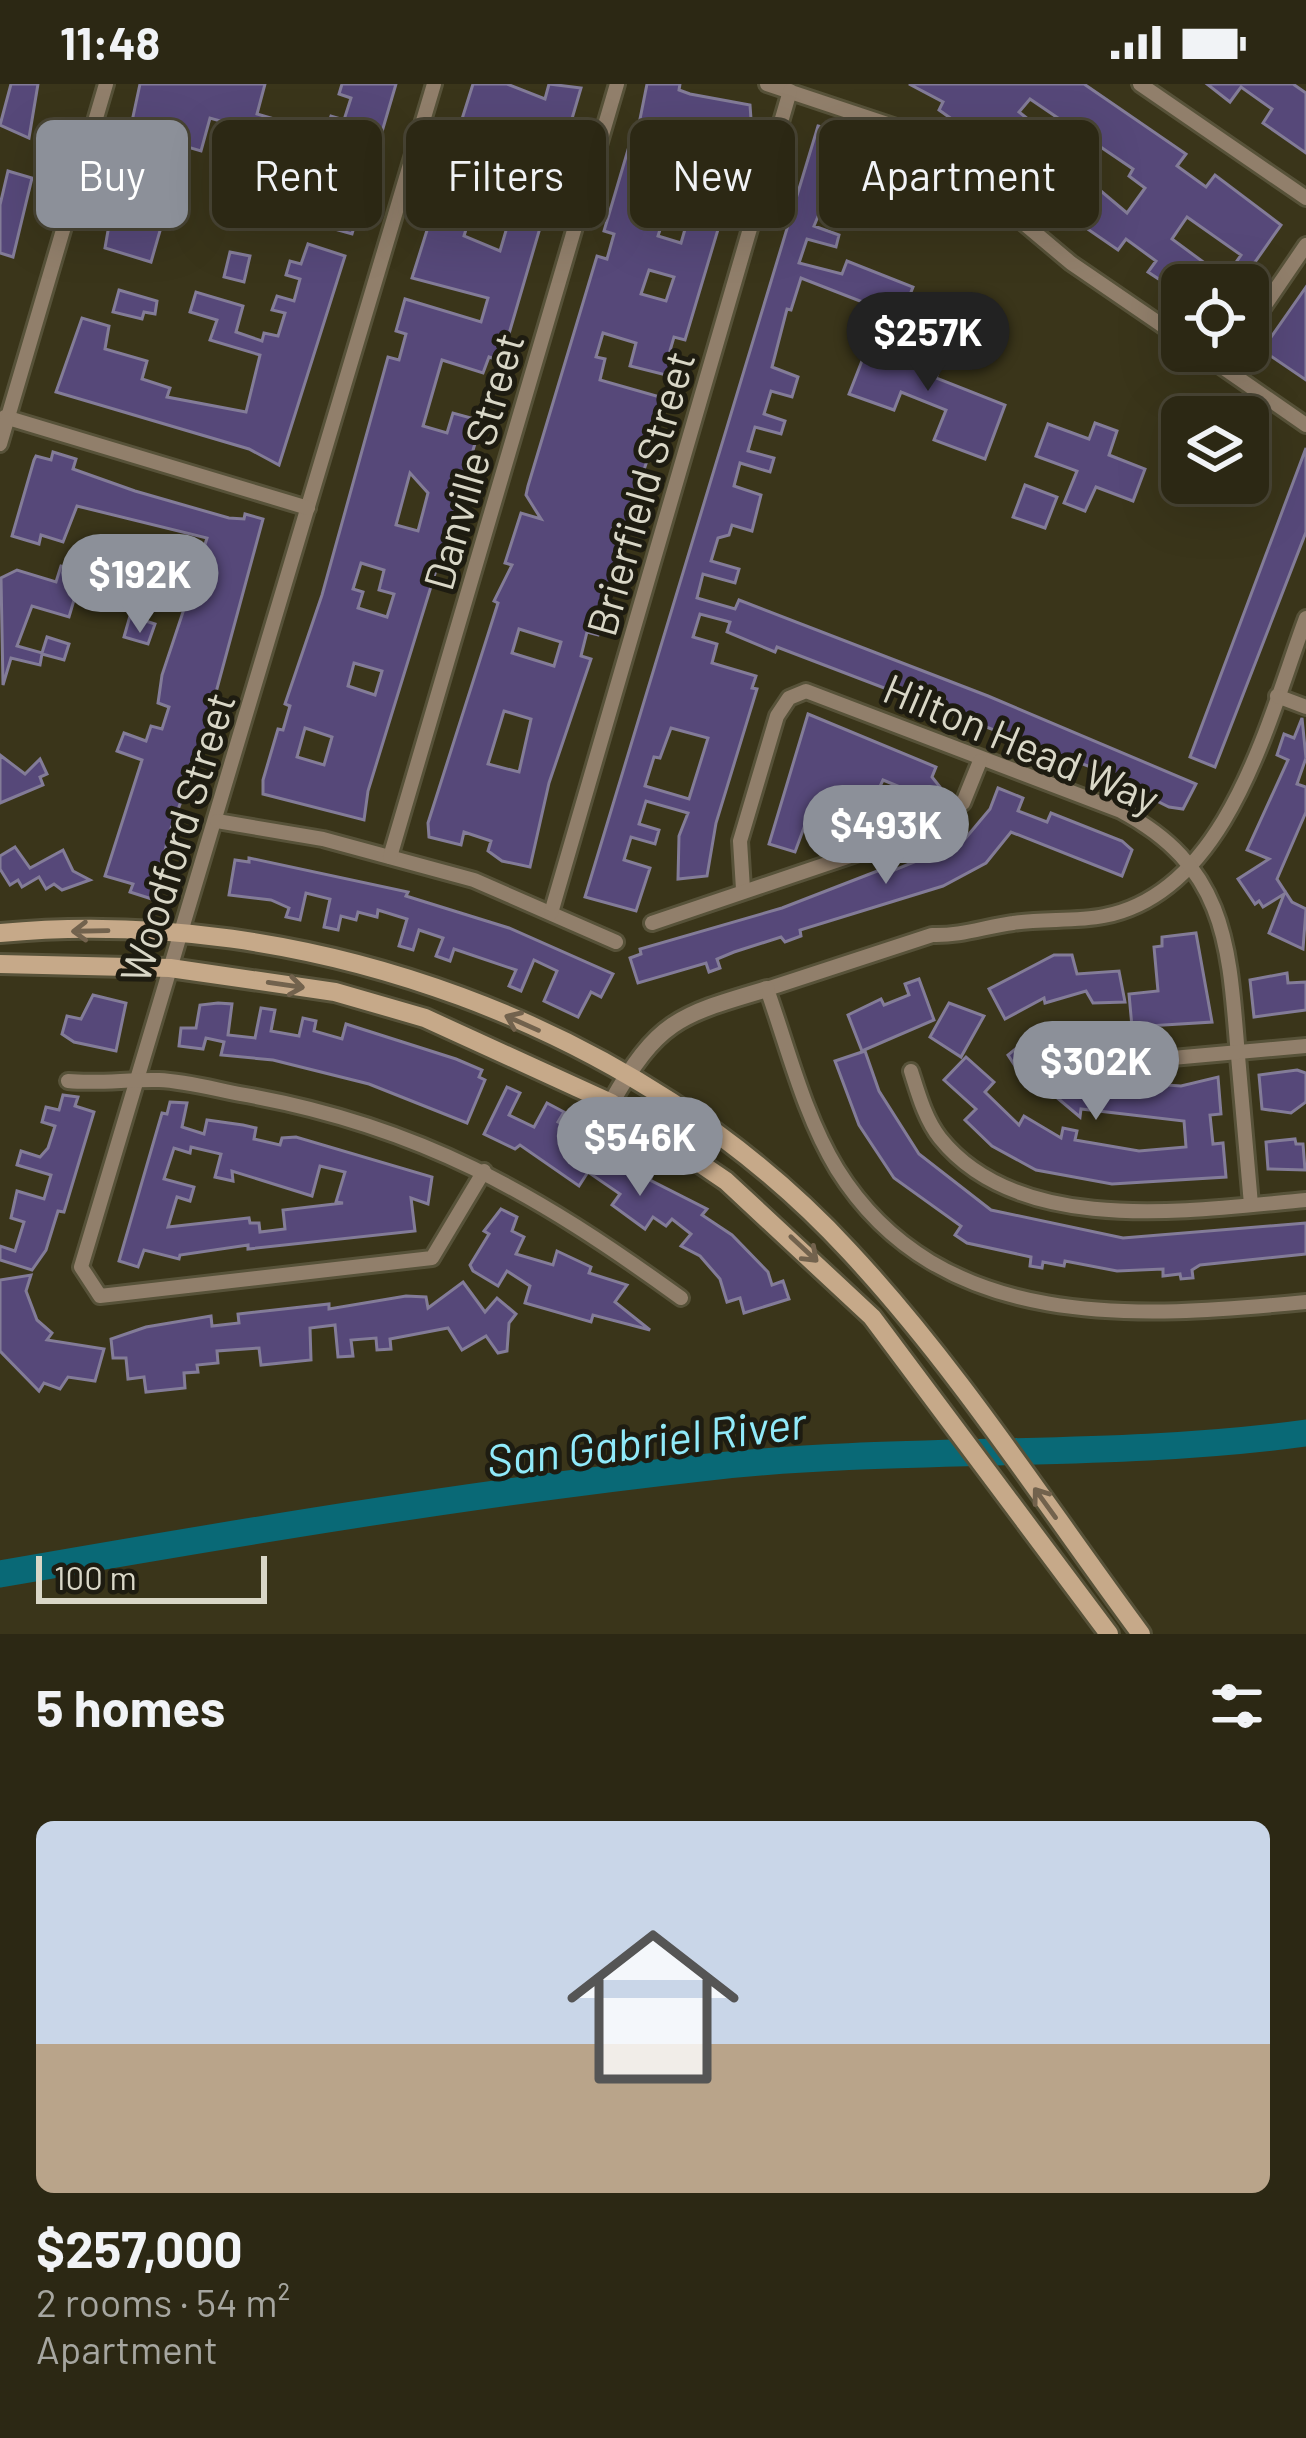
<!DOCTYPE html>
<meta charset="utf-8">
<style>
:root{--surface:#2c2814;--page:#383422;--text:#f1f3f6;--muted:#a6a6a0;--line:#484434;--accent:#8c9099}
body{margin:0;font-family:Barlow,sans-serif;background:var(--page);color:var(--text);height:100vh;display:flex;flex-direction:column;font-size:45px;white-space:nowrap}
*{box-sizing:border-box;margin:0}
p{font-size:39px;color:var(--muted)}
.icon{flex:none;width:66px;height:66px;fill:none;stroke:currentColor;stroke-width:2;stroke-linecap:round;stroke-linejoin:round}
.map{position:relative;height:1550px;overflow:hidden}
.details{display:flex;flex-direction:column;background:var(--surface);flex:1}
.details>*{flex:none}
.top-card{position:absolute;left:36px;top:36px;width:1236px;height:108px;display:flex;gap:24px}
.buttons{position:absolute;left:1161px;top:180px;display:grid;gap:24px}
.buttons a{display:grid;place-items:center;width:108px;height:108px;border-radius:18px;background:var(--surface);box-shadow:0 12px 48px #0002,0 0 0 3px var(--line);font-size:60px}
.scale{position:absolute;left:36px;bottom:30px;width:231px;box-sizing:border-box;padding-left:12px;border:6px solid #d9d7c7;border-top:0;font-size:33px;line-height:42px;white-space:nowrap;color:#d9d7c7;-webkit-text-stroke:9px #1e1c11;paint-order:stroke}
.price{position:absolute;translate:-50% -102px;padding:0 27px;border-radius:42px;background:var(--accent);color:#fff;font-size:39px;line-height:78px;filter:drop-shadow(0 3px 6px #0008)}
.price::after{content:'';position:absolute;left:50%;top:72px;width:36px;height:27px;margin-left:-18px;background:inherit;clip-path:polygon(0 0,100% 0,50% 100%)}
.price.active{background:#222;color:#fff}
ul{padding:0;list-style:none}
li{display:grid;align-content:center;gap:24px;height:636px;padding:0 36px}
li span{display:grid;place-items:center;height:372px;border-radius:18px;color:#555}
li>.icon{margin-inline-start:auto}
span .icon{width:216px;height:216px;fill:#fffc;stroke-width:1}
li b{font-size:51px}
h2{display:flex;justify-content:space-between;align-items:center;height:144px;padding:0 36px;font-size:51px}
.chip{padding:0 42px;border-radius:18px;background:var(--surface);box-shadow:0 12px 48px #0002,0 0 0 3px var(--line);font-size:42px;line-height:108px}
.chip.active{background:var(--accent);color:#fff}
.status{display:flex;justify-content:space-between;align-items:center;height:84px;padding:0 60px;background:var(--surface);direction:ltr}
.status svg{height:33px;fill:currentColor}
.map>svg:first-child{display:block}
.lines{fill:none;stroke-linecap:round;stroke-linejoin:round}
.river{stroke:#096976;stroke-width:27}
.building{fill:#564879;stroke:#837c98;stroke-width:3;fill-rule:evenodd}
.minor-casing{stroke:#575239;stroke-width:20}
.tertiary-casing{stroke:#575239;stroke-width:22}
.secondary-casing{stroke:#575239;stroke-width:24}
.minor{stroke:#917f6b;stroke-width:14}
.tertiary{stroke:#917f6b;stroke-width:16}
.secondary{stroke:#c6a989;stroke-width:18}
.oneway{stroke:#72624d}
.labels{text-anchor:middle;dominant-baseline:central;stroke-width:10;stroke-linejoin:round;paint-order:stroke}
.street-label{font-size:42px;fill:#d9d7c7;stroke:#1e1c11}
.water-label{font-size:45px;font-style:italic;fill:#90eafa;stroke:#1e1c11}
</style>
<div class="status"><b>11:48</b><svg viewBox="0 0 49 12"><path d="M0 12V9h3v3zM5 12V6h3v6zM10 12V3h3v9zM15 12V0h3v12zM26 1h20v11H26zM47 4h2v5h-2z"/></svg></div>
<div class="map">
<svg width="1306" height="1550" viewBox="0 0 1306 1550">
<rect width="100%" height="100%" fill="#3a351a"/>
<g class="lines">
<path class="river" d="M0,1490C235,1449 472,1409 709,1383C907,1361 1109,1376 1306,1349"/>
</g>
<g class="building">
<path d="M11,0H38L29,54L0,41Z"/>
<path d="M140,0H265L257,30L325,50L331,32L344,36L351,14L339,10L342,0H396L352,150L327,143L332,103L306,95L300,114L285,110L295,77L257,66L259,48L210,34L201,67L174,59L162,102L185,109L179,130L166,126L151,178L105,164L109,141L120,144L125,127L149,134L156,112L119,98Z"/>
<path d="M473,0H507L545,15L549,0L581,4L501,277L489,273L483,289L442,276L423,342L447,349L453,329L482,337L368,707L364,736L263,710V696L278,645L283,646L290,622L285,620L322,511L388,273L399,276L406,250L396,247L405,215L481,238L488,214L412,194ZM494,55L530,65L500,167L464,152L471,129L486,133L490,119L478,116L484,93L496,96L500,83L486,79ZM410,389L428,409L418,447L396,441ZM361,479L384,486L379,506L394,510L387,533L358,524L363,508L353,505ZM354,579L382,587L375,611L348,602ZM305,644L332,653L324,681L297,673Z"/>
<path d="M647,0H680L679,6L690,10L750,21L751,35L685,256L674,253L667,277L678,280L674,293L630,282L636,259L603,249L596,273L605,275L600,296L667,315L619,463L598,551L587,548L581,572L591,575L549,699L530,783L502,777L488,767L491,757L464,748L461,761L429,753L428,739L498,519L494,517L512,481L505,479L521,429L541,435L526,411L528,402L597,172L607,175L614,150L604,147L630,59L635,60ZM691,46L712,52L681,159L658,152L676,95L644,86L651,62L683,72ZM649,186L674,193L666,217L641,210ZM519,545L561,558L554,582L512,569ZM504,627L531,635L519,688L488,680Z"/>
<path d="M909,0H1084L1186,70L1177,82L1206,103L1215,91L1281,141L1239,201L1196,199L1177,207L1148,188L1156,177L1126,155L1118,166L1060,126L1070,112L1042,88L1028,104L1004,76L1013,66L975,41L970,48L939,26L943,18ZM1030,15L1133,85L1129,92L1145,104L1127,129L1032,49L1038,43L1019,28ZM1187,133L1241,171L1225,194L1172,155Z"/>
<path d="M1207,0H1293L1306,9V69L1263,39L1272,25L1241,3L1230,18Z"/>
<path d="M818,42L848,50L847,60L862,65L857,80L842,75L814,142L839,151L836,163L807,155L799,179L842,190L847,177L913,203L901,233L801,194L791,226L787,225L772,283L798,293L792,313L771,307L764,330L785,337L781,350L755,343L748,367L774,374L770,388L740,379L734,402L761,411L752,447L732,441L729,451L718,454L711,477L739,485L735,499L703,490L697,514L735,525L739,516L988,612L1196,700L1183,725L1169,723L1133,705L1135,700L777,563L775,568L727,548L730,538L700,530L693,553L717,560L712,579L756,592L752,604L757,605L716,739L707,792L678,795L679,752L688,729L646,717L639,740L659,746L655,760L631,753L624,776L650,784L636,827L585,813ZM671,644L708,654L689,715L645,702L654,673L660,674Z"/>
<path d="M8,87L32,94L13,173L0,169V121Z"/>
<path d="M308,160L345,172L279,381L249,365L56,308L82,234L109,242L105,265L147,277L142,295L170,304L167,313L246,328L260,271L210,256L217,236L190,228L196,208L243,222L236,248L262,257L264,249L278,252L285,229L272,226L277,212L294,217L300,195L286,191L290,177L301,180Z"/>
<path d="M230,168L250,172L244,198L224,193Z"/>
<path d="M1306,203V296L1262,266Z"/>
<path d="M119,206L157,217L155,230L144,228L142,235L113,228Z"/>
<path d="M893,251L936,268L943,275L936,294L1005,321L985,375L934,356L946,326L901,308L894,326L849,310L869,259L887,266Z"/>
<path d="M1095,339L1117,347L1109,371L1145,385L1133,417L1096,403L1085,427L1064,419L1077,387L1036,372L1048,340L1089,355Z"/>
<path d="M1306,364V448L1215,683L1190,673Z"/>
<path d="M53,368L76,375L73,385L135,407L229,434L244,435L245,430L263,435L202,660L168,753L155,816L130,808L133,800L105,792L142,676L117,667L124,649L146,657L151,642L162,645L169,623L158,619L162,591L187,516L128,499L121,520L77,506L69,533L32,522L17,562L42,569L47,553L69,560L64,576L42,570L40,581L11,574L3,601L1,494L17,486L56,498L61,482L110,495L116,474L135,480L140,464L156,469L149,492L191,505L207,454L77,422L63,458L41,451L39,460L12,452L34,376L36,372L51,376Z"/>
<path d="M1025,401L1057,413L1045,444L1013,433Z"/>
<path d="M130,532L155,540L148,560L124,553Z"/>
<path d="M808,630L936,683L932,693L940,703L934,717L883,696L861,743L812,722L795,768L769,760Z"/>
<path d="M1302,634L1306,674L1297,700L1306,703V728L1277,795L1292,818L1306,825L1303,865L1269,849L1284,810L1263,823L1259,817L1255,820L1238,795L1269,775L1247,766L1288,676L1277,671L1284,650L1294,654Z"/>
<path d="M0,671L25,690L40,675L47,690L40,693L43,701L0,719Z"/>
<path d="M998,704L1023,714L1018,727L1047,738L1051,729L1122,757L1132,766L1122,792L1011,748L986,779L943,802L800,846L801,852L785,858L781,853L734,868L717,875L720,884L709,888L706,879L638,899L630,874L641,870L640,865L782,824L880,786L882,791L949,764L964,756L990,725Z"/>
<path d="M15,763L30,784L63,766L73,787L90,796L62,806L54,800L46,805L39,793L22,803L18,796L10,801L0,785V772Z"/>
<path d="M249,774L408,808L406,812L509,844L613,890L601,913L591,908L578,933L544,917L557,887L534,876L521,907L509,902L516,886L454,865L450,877L436,872L443,854L419,846L413,866L399,862L407,835L378,826L377,833L358,828L356,836L341,832L338,846L324,843L330,815L306,809L300,836L286,833L289,824L271,816L229,811L235,776L249,778Z"/>
<path d="M1196,849L1212,938L1132,943L1129,910L1158,907L1154,863L1162,862V853Z"/>
<path d="M1054,871H1072L1077,890L1119,887L1125,918L1093,919L1086,907L1045,919L1044,914L1005,935L989,905Z"/>
<path d="M1287,889L1288,899L1306,898V926L1254,933L1250,896Z"/>
<path d="M919,895L934,936L862,967L848,931L881,915L884,921L909,911L905,900Z"/>
<path d="M93,911L126,919L116,967L74,958L62,950L67,932L81,935Z"/>
<path d="M218,919L232,920L228,951L255,954L261,924L275,926L271,947L299,952L303,934L316,937L314,947L342,955L346,940L456,975L482,986L479,993L485,996L467,1039L369,1000L273,976L221,971L224,958L206,954L203,965L179,962L181,944H196L200,921Z"/>
<path d="M949,919L984,932L961,973L930,953Z"/>
<path d="M1034,950L1059,979L1099,1006L1101,998L1110,997L1181,1002L1218,993L1221,1030L1210,1031L1213,1060L1223,1059L1226,1093L1112,1100L1036,1086L992,1062L965,1036L976,1025L944,996L966,973L994,998L985,1008L1019,1041L1024,1032L1061,1054L1063,1044L1077,1047L1075,1056L1139,1067L1186,1063L1184,1037L1081,1025L1080,1033L1036,996L1028,1002L1008,971Z"/>
<path d="M865,967L879,1007L919,1070L991,1126L1123,1154L1306,1139V1170L1200,1181L1192,1186L1193,1194L1181,1195L1180,1190L1163,1192V1185L1117,1187L1065,1177L1064,1182L1043,1178L1042,1184L1030,1182L1031,1173L967,1159L955,1151L961,1142L894,1094L859,1041L835,977Z"/>
<path d="M1297,986L1306,989V1018L1291,1029L1262,1025L1259,991Z"/>
<path d="M507,1003L520,1009L509,1031L534,1043L547,1019L564,1028L558,1038L571,1045L569,1049L601,1070L608,1060L652,1092L650,1096L707,1125L702,1131L732,1151L768,1188L772,1201L783,1197L789,1215L744,1229L740,1214L727,1218L720,1195L700,1172L681,1162L691,1150L672,1135L666,1142L653,1133L645,1145L612,1121L620,1110L588,1088L579,1102L520,1061L515,1065L484,1050Z"/>
<path d="M63,1011L78,1013L75,1022L94,1028L64,1128L58,1127L46,1166L32,1186L0,1176V1162L15,1167L24,1138L11,1134L17,1107L44,1115L51,1091L17,1081L21,1067L40,1073L48,1064L55,1042L42,1038L46,1023L59,1026Z"/>
<path d="M170,1018L187,1019L182,1043L204,1050L207,1036L243,1041L256,1044L254,1055L280,1061L282,1054L296,1053L432,1093L428,1120L411,1114L415,1147L248,1165V1161L180,1171L179,1175L144,1166L138,1183L119,1177L162,1029L167,1030ZM191,1063L221,1070L215,1093L233,1097L232,1087L312,1112L320,1082L345,1088L336,1118L343,1119L283,1126L285,1145L260,1148L259,1139H250L249,1134L168,1143L177,1113L190,1117L194,1103L164,1095L174,1064L190,1069Z"/>
<path d="M1295,1055L1296,1060H1303L1305,1086L1268,1085L1266,1058Z"/>
<path d="M501,1125L517,1133L512,1147L524,1153L516,1170L553,1181L557,1167L591,1183L589,1189L627,1201L615,1218L650,1246L593,1231L591,1238L525,1219L530,1202L507,1187L498,1202L473,1187L470,1181L489,1150L484,1147Z"/>
<path d="M31,1191L26,1207L37,1236L52,1249L47,1256L104,1265L95,1297L68,1293L60,1305L44,1299L39,1307L0,1267V1196Z"/>
<path d="M463,1198L485,1228L497,1214L516,1230L509,1239L507,1267L498,1269L486,1252L462,1266L448,1244L390,1255L391,1265L377,1266L376,1254L351,1256L353,1272L338,1273L335,1241L310,1244L311,1276L261,1281L259,1264L217,1267L218,1279L197,1281L198,1288L184,1289L185,1304L146,1308L144,1293L128,1295L126,1274H113L111,1255L146,1243L211,1232L212,1242L239,1239L238,1230L329,1220V1225L406,1212L426,1213L428,1224Z"/>
</g>
<g class="lines">
<defs>
<g id="minor">
<path d="M434,0L81,1183L100,1212L432,1174L484,1087"/>
<path d="M767,0L905,46L939,68L1071,179L1182,255"/>
<path d="M1140,0L1306,114"/>
<path d="M1248,246L1306,161"/>
<path d="M1199,267L1306,341"/>
<path d="M5,333L308,424"/>
<path d="M0,360L106,0"/>
<path d="M1306,534C1268,636 1228,808 1104,832C1074,838 1043,834 1013,839C984,843 961,852 932,851L767,905C788,964 804,1031 837,1085C940,1250 1139,1234 1306,1218"/>
<path d="M1277,612L1306,623"/>
<path d="M217,737L323,755L474,796L616,858"/>
<path d="M390,773L617,0"/>
<path d="M743,805L740,757L777,632L789,614L806,607L1121,727C1228,784 1229,863 1238,972C1242,1021 1247,1071 1251,1121"/>
<path d="M551,829L790,7"/>
<path d="M652,839L924,747L963,719L980,677"/>
<path d="M1092,959L1139,977L1306,962"/>
<path d="M911,987C918,1009 925,1035 940,1054C1020,1154 1195,1126 1306,1116"/>
<path d="M68,997C99,1000 129,995 159,996C185,997 214,1005 240,1010C419,1041 536,1109 681,1214"/>
</g>
<path id="tertiary" d="M611,1019C658,936 679,931 767,905"/>
<g id="secondary">
<path d="M0,849C304,820 641,941 849,1167C958,1284 1046,1422 1141,1550"/>
<path d="M0,880L170,884L335,908L425,934L611,1019L726,1097L872,1233L1109,1550"/>
</g>
</defs>
<use href="#minor" class="minor-casing"/>
<use href="#tertiary" class="tertiary-casing"/>
<use href="#secondary" class="secondary-casing"/>
<use href="#minor" class="minor"/>
<use href="#tertiary" class="tertiary"/>
<use href="#secondary" class="secondary"/>
</g>
<defs><path id="oneway-shaft" d="M-6 0H5M1.5-3L5.5 0L1.5 3" fill="none" stroke-width="1.6" stroke-linecap="round" stroke-linejoin="round" transform="scale(3)"/></defs>
<g class="oneway">
<use href="#oneway-shaft" transform="translate(90 847) rotate(179)"/>
<use href="#oneway-shaft" transform="translate(286 901) rotate(8)"/>
<use href="#oneway-shaft" transform="translate(522 939) rotate(-156)"/>
<use href="#oneway-shaft" transform="translate(804 1165) rotate(43)"/>
<use href="#oneway-shaft" transform="translate(1045 1419) rotate(-126)"/>
</g>
<g class="labels">
<g class="street-label">
<text transform="translate(472 377) rotate(-74)">Danville Street</text>
<text transform="translate(639 409) rotate(-74)">Brierfield Street</text>
<text transform="translate(1022 658) rotate(23)">Hilton Head Way</text>
<text transform="translate(176 753) rotate(-73)">Woodford Street</text>
</g>
<g class="water-label">
<text transform="translate(646 1356) rotate(-7)">San Gabriel River</text>
</g>
</g>
</svg>
<div class="buttons">
<a><svg class="icon" aria-label="locate" viewBox="0 0 24 24"><circle cx="12" cy="12" r="6"/><path d="M12 2v4M12 18v4M2 12h4M18 12h4"/></svg></a>
<a><svg class="icon" aria-label="layers" viewBox="0 0 24 24"><path d="M12 4l9 5-9 5-9-5zM3 14l9 5 9-5"/></svg></a>
</div>
<div class="scale">100 m</div>
<b class="price active" style="left:928px;top:310px">$257K</b>
<b class="price" style="left:140px;top:552px">$192K</b>
<b class="price" style="left:886px;top:803px">$493K</b>
<b class="price" style="left:1096px;top:1039px">$302K</b>
<b class="price" style="left:640px;top:1115px">$546K</b>
<div class="top-card">
<a class="chip active">Buy</a>
<a class="chip">Rent</a>
<a class="chip">Filters</a>
<a class="chip">New</a>
<a class="chip">Apartment</a>
</div>
</div>
<section class="details">
<h2>5 homes<svg class="icon" aria-label="filters" viewBox="0 0 24 24"><path d="M4 7h16M4 17h16"/><circle cx="9" cy="7" r="2"/><circle cx="15" cy="17" r="2"/></svg></h2>
<ul>
<li><span style="background:linear-gradient(#c9d6e8 60%,#b9a48a 0)"><svg class="icon" aria-label="home" viewBox="0 0 24 24"><path d="M3 11l9-7 9 7M6 9v11h12V9"/></svg></span><div><b>$257,000</b><p>2 rooms · 54 m²</p><p>Apartment</p></div></li>
</ul>
</section>
